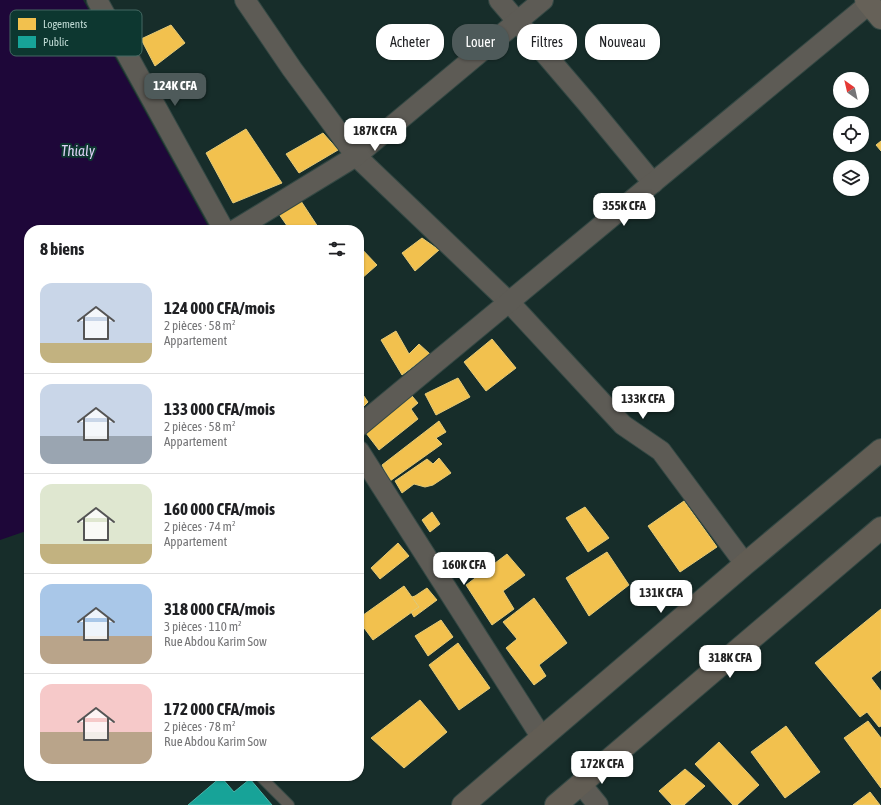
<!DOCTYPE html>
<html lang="fr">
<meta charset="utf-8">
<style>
:root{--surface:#fff;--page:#f2f2f2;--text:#202124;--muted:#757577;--line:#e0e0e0;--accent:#4e5a5a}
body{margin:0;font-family:"Asap Condensed",sans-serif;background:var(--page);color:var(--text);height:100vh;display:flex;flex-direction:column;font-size:15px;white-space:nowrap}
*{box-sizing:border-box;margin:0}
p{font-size:13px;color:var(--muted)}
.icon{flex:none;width:22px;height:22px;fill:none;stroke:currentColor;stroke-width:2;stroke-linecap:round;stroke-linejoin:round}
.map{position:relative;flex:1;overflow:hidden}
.panel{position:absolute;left:24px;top:225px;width:340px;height:556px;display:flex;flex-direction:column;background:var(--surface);border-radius:16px;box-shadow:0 1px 3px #0004}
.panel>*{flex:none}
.hud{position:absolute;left:376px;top:24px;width:380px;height:36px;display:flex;gap:8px}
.needle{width:26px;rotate:326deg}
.tools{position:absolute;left:833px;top:72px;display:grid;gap:8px}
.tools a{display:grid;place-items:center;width:36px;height:36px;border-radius:50%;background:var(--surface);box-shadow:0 1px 3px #0004;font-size:20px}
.price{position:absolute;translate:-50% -34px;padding:0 9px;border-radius:8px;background:#fff;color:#222;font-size:13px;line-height:26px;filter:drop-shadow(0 1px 2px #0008)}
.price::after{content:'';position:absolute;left:50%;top:24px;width:12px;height:9px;margin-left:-6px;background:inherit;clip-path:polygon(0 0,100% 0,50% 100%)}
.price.selected{background:var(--accent);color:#fff}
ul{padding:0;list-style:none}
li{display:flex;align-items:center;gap:12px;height:100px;padding:0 16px}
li+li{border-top:1px solid var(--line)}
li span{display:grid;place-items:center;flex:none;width:112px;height:80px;border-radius:12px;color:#555}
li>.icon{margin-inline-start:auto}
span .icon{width:48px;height:48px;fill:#fffc;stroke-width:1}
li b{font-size:17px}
h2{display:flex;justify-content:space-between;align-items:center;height:48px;padding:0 16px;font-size:17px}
.chip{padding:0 14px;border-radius:16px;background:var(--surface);box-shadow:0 1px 3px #0004;font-size:14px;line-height:36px}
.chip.selected{background:var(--accent);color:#fff}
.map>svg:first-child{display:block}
.water{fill:#1e0739}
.homes{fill:#f2c14e;stroke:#e4ca77}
.public{fill:#17a398;stroke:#4bb5ab}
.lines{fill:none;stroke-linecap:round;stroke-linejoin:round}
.service-casing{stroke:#344844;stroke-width:12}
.minor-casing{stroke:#344844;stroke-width:22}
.secondary-casing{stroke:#344844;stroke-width:24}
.trunk-casing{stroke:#344844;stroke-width:24}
.service{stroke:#5d5b55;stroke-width:10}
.minor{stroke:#5d5b55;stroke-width:20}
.secondary{stroke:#625d54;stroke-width:22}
.trunk{stroke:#666158;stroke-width:22}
.labels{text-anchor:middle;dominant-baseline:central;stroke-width:4;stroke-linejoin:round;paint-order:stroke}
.water-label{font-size:15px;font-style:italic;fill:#dcd0f4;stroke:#0d3730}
.key{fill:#0d3730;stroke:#446962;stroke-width:1}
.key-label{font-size:11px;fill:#c4ded8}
</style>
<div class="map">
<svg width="881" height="805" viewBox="0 0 881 805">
<rect width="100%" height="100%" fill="#172d2a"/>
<path class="water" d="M0,0H83L149,119L210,230H29V530L0,540Z"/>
<g class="homes">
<path d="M171,25L185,43L155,66L141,39Z"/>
<path d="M246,129L282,183L233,203L206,153Z"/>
<path d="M323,133L338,150L299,173L286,154Z"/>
<path d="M881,141V151L876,145Z"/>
<path d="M297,195L320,230H290L274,207Z"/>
<path d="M422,238L439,250L415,271L402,253Z"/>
<path d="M359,246L377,265L361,279L359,277Z"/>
<path d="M396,331L409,354L419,344L430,354L402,375L381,340Z"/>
<path d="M492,339L516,368L486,391L464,362Z"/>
<path d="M458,378L470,397L436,415L425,394Z"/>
<path d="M359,389L368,402L359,411Z"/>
<path d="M412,396L418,403L411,409L418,419L379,450L366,433Z"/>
<path d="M439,421L446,432L436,438L442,444L390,481L382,465Z"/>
<path d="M439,458L451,473L433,485L425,487L414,484L402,493L395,481L427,459L433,464Z"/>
<path d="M684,501L717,547L680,572L648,526Z"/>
<path d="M585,507L609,538L588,552L566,518Z"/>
<path d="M432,512L440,524L430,532L422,520Z"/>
<path d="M398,543L409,556L380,579L371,568Z"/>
<path d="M607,552L629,585L589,616L566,578Z"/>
<path d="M507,554L525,575L503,591L514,609L492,625L466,585Z"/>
<path d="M404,586L419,607L373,640L359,621V618Z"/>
<path d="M427,588L437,600L414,617L411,612L419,607L412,597L415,596Z"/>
<path d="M534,598L567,643L539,665L546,676L534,685L506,648L517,639L503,622Z"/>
<path d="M881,609V670L871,678L881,691V726L879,727L867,712L860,717L815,663Z"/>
<path d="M441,620L453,637L428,656L415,636Z"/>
<path d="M458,643L490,688L459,710L429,665Z"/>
<path d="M420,700L447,732L404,768L371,738Z"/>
<path d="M868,721L881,738V788L844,738Z"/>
<path d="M786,726L820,772L785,798L751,752Z"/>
<path d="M719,742L759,785L737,805H733L695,764Z"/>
<path d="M685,769L705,786L684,805H672L659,791Z"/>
<path d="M870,792L880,805H853Z"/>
</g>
<path class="public" d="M221,777L234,792L250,779L272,805H188Z"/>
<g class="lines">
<defs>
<path id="service" d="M260,776L289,805"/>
<g id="minor">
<path d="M97,0L224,230"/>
<path d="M245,0L292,69L356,156L509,302L623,425L661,451L745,564"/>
<path d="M499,0L587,103L653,183"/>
<path d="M235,230L356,156L543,0"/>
<path d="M359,426L869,4"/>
<path d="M359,451L542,738"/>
<path d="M581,784L598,805"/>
</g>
<g id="secondary">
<path d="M463,805L745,564L881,450"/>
<path d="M556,805L881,528"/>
</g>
<path id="trunk" d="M866,0L881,18"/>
</defs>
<use href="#service" class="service-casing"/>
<use href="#minor" class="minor-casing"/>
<use href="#secondary" class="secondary-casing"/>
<use href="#trunk" class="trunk-casing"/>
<use href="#service" class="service"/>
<use href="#minor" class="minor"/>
<use href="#secondary" class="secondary"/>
<use href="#trunk" class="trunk"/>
</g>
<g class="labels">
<g class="water-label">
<text x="78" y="150">Thialy</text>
</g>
</g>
<rect x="10" y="10" width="132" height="46" rx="6" class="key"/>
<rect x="18" y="18" width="18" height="12" fill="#f2c14e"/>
<rect x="18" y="36" width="18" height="12" fill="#17a398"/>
<g class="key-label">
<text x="43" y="28">Logements</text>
<text x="43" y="46">Public</text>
</g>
</svg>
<div class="tools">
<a><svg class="needle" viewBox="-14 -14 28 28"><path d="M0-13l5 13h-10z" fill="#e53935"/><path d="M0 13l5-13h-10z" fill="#757577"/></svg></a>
<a><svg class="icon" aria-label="locate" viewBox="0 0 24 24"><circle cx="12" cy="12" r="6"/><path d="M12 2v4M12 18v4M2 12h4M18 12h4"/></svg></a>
<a><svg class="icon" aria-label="layers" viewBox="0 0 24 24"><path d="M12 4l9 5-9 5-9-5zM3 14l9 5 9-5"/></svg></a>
</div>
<b class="price selected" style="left:175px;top:107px">124K CFA</b>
<b class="price" style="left:375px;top:152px">187K CFA</b>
<b class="price" style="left:624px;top:227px">355K CFA</b>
<b class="price" style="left:643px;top:420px">133K CFA</b>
<b class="price" style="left:464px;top:586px">160K CFA</b>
<b class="price" style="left:661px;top:614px">131K CFA</b>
<b class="price" style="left:730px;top:679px">318K CFA</b>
<b class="price" style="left:602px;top:785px">172K CFA</b>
<div class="hud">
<a class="chip">Acheter</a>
<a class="chip selected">Louer</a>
<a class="chip">Filtres</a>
<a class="chip">Nouveau</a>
</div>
<section class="panel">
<h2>8 biens<svg class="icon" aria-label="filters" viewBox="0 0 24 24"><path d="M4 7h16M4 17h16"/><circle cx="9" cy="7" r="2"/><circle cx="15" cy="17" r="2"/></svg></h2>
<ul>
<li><span style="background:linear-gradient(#c9d6e8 75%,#c2b280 0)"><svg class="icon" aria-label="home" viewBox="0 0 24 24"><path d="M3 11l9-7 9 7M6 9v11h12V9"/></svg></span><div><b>124 000 CFA/mois</b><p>2 pièces · 58 m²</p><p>Appartement</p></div></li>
<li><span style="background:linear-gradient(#c9d6e8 65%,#9aa5b1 0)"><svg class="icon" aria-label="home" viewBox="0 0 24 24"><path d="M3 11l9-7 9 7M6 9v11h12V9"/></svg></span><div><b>133 000 CFA/mois</b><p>2 pièces · 58 m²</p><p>Appartement</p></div></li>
<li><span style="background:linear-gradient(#dfe7d0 75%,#c2b280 0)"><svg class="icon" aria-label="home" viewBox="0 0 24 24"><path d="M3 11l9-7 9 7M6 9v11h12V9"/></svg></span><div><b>160 000 CFA/mois</b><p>2 pièces · 74 m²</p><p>Appartement</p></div></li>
<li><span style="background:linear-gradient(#a9c7e8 65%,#b9a48a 0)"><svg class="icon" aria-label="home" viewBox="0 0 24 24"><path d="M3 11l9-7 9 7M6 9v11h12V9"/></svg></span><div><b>318 000 CFA/mois</b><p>3 pièces · 110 m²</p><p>Rue Abdou Karim Sow</p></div></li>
<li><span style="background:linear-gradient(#f6c9c9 60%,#b9a48a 0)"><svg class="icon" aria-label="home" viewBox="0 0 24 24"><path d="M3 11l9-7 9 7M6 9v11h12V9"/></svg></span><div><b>172 000 CFA/mois</b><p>2 pièces · 78 m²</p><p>Rue Abdou Karim Sow</p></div></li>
</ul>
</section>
</div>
